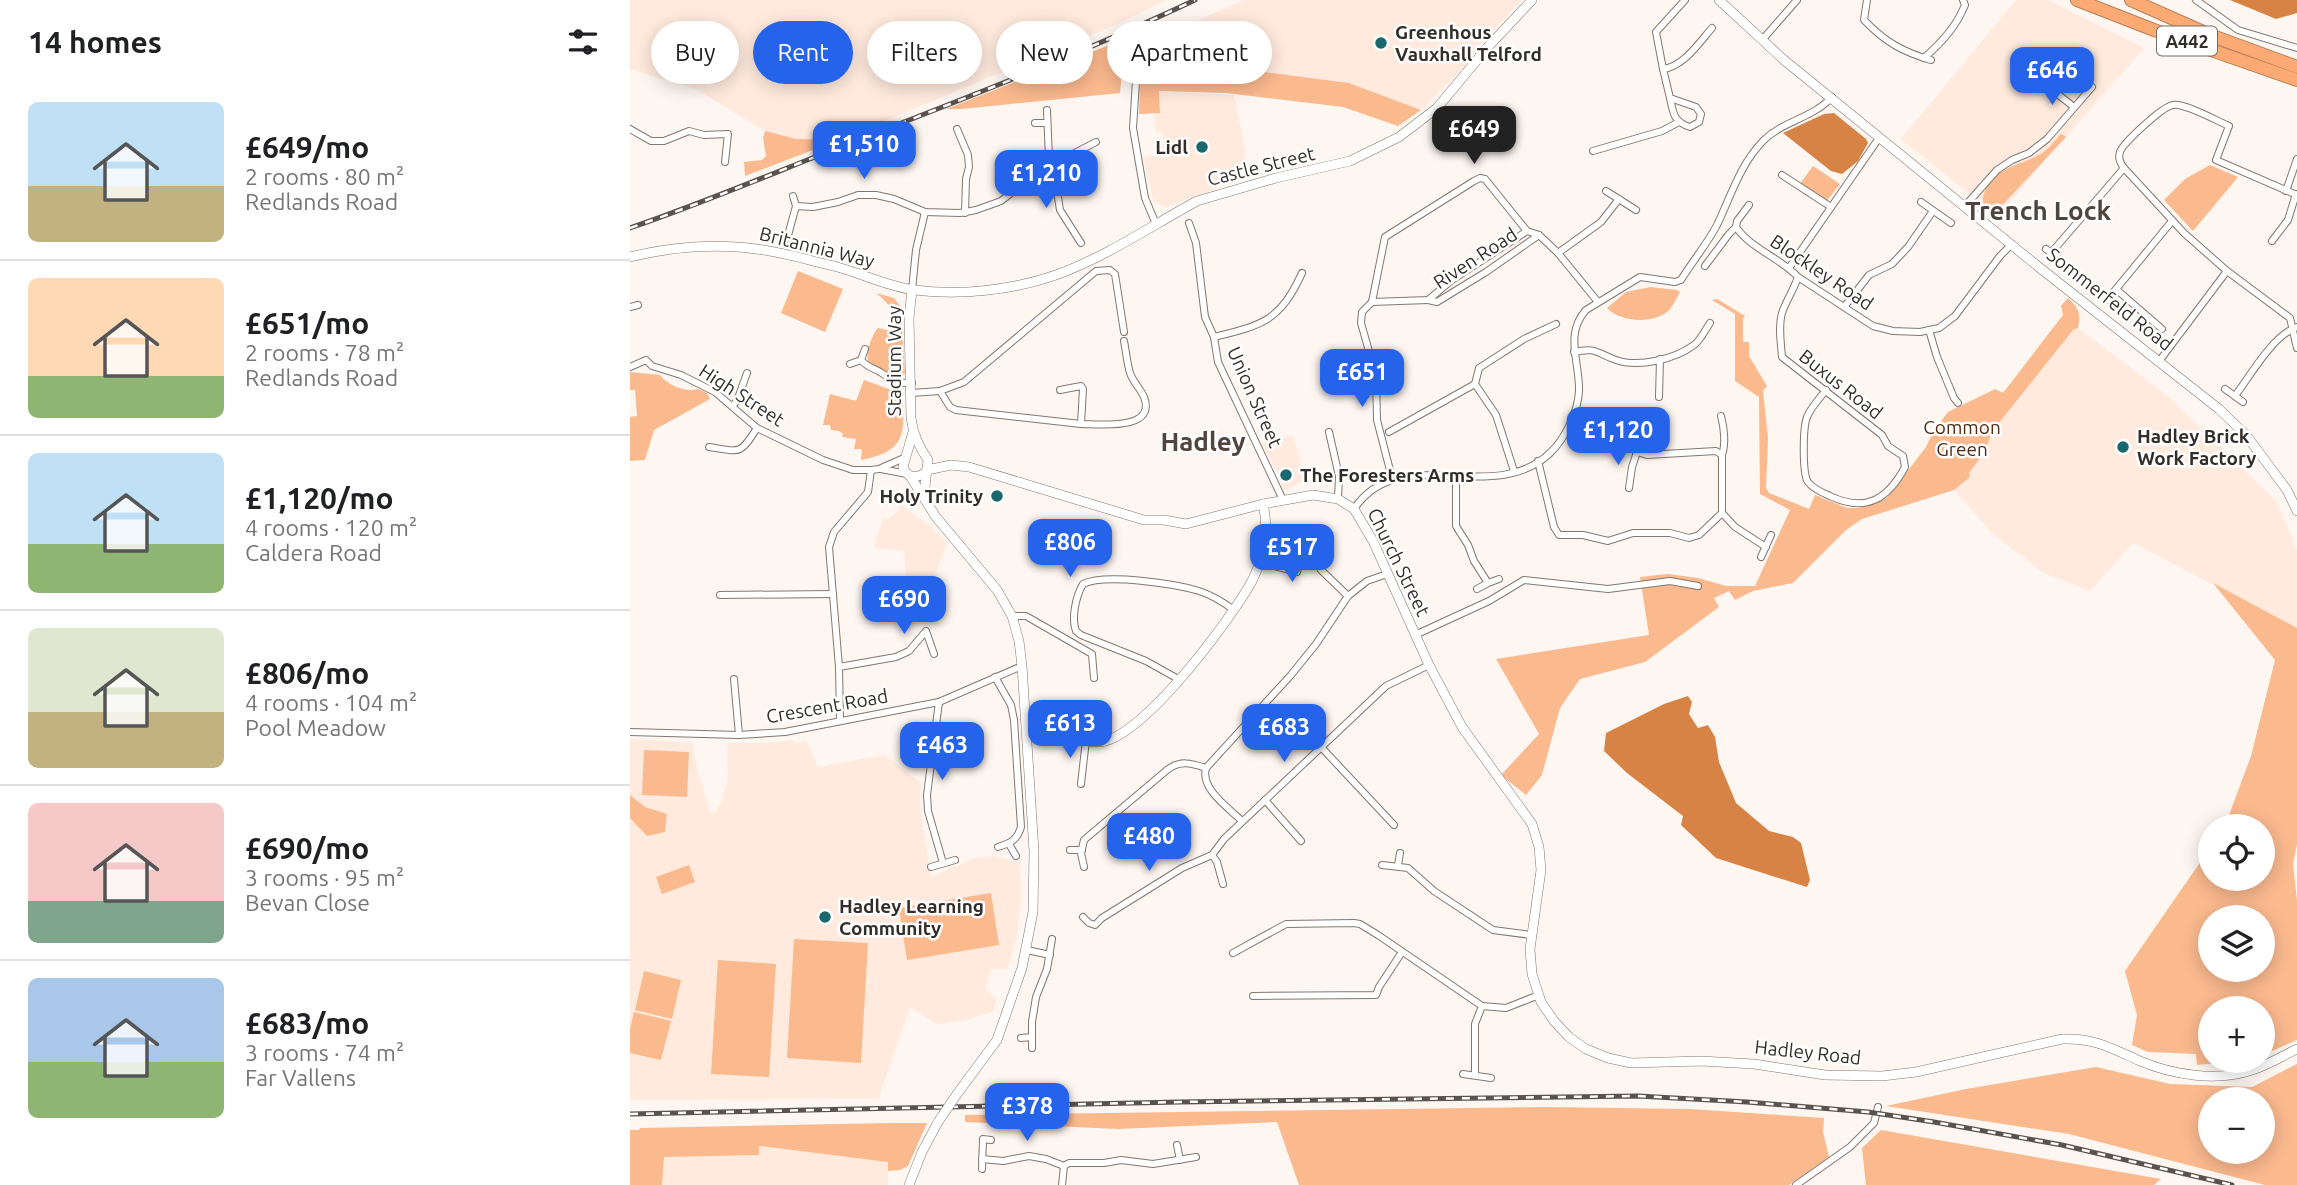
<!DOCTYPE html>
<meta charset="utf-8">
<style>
:root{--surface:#fff;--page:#f6f6f6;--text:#202124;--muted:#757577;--line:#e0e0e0;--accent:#2563eb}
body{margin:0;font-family:Ubuntu,sans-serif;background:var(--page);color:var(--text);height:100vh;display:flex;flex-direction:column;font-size:26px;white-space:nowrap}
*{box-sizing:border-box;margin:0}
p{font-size:23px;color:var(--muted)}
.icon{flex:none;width:38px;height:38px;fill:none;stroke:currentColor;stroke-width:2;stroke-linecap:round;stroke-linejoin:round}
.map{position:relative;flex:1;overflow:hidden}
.details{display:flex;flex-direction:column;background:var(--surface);width:630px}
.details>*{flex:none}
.guide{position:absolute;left:21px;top:21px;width:665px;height:63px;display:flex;gap:14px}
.fabs{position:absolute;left:1568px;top:814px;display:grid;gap:14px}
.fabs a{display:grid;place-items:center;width:77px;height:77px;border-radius:50%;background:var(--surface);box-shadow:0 4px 18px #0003;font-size:35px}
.price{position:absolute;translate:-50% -60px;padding:0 16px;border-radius:14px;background:var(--accent);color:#fff;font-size:23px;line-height:46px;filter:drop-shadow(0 2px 4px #0008)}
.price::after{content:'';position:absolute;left:50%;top:42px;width:21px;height:16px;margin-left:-10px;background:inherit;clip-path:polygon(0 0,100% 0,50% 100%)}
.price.current{background:#222;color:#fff}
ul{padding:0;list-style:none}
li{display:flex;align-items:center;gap:21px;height:175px;padding:0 28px}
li+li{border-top:2px solid var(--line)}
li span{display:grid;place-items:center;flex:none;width:196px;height:140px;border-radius:10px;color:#555}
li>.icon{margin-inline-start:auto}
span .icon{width:84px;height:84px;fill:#fffc;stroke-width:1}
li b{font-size:30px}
h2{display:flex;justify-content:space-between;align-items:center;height:84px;padding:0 28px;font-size:30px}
.chip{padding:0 24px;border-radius:32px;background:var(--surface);box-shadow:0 4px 18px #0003;font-size:24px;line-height:63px}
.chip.current{background:var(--accent);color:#fff}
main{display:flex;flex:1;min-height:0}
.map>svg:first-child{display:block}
.built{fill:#ffeadd}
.green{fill:#fbb98e;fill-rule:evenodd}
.water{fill:#d88346}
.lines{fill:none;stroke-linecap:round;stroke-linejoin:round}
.street-casing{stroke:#837770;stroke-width:8}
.secondary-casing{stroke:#837770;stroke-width:10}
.highway-casing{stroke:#b67f5a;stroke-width:14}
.street{stroke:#fff;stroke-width:6}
.secondary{stroke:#fff;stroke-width:9}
.highway{stroke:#fcaa73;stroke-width:12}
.rail-casing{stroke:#59534f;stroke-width:5}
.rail{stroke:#fff;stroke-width:2.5;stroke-dasharray:8;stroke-linecap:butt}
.secondary-bridge-casing{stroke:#837770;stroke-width:10;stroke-linecap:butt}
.secondary-bridge{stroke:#fff;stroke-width:9}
.poi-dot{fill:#1a676e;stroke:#fff;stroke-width:2.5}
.labels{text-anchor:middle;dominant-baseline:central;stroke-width:5;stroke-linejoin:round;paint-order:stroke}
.shield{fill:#fff;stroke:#716d6b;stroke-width:2}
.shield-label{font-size:18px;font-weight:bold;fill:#342e2b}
.poi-label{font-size:19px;font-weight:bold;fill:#342e2b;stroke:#fff;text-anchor:start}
.street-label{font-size:19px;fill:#342e2b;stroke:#fff}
.park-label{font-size:19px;fill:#502d14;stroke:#fff}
.district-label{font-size:26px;font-weight:bold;fill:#4f443e;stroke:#fff}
</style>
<main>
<section class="details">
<h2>14 homes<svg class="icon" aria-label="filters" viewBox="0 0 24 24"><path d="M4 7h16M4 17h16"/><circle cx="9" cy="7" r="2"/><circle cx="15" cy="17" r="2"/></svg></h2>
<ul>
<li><span style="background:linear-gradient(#bfe0f5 60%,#c2b280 0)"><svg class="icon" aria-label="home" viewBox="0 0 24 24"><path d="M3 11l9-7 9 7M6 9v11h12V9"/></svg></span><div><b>£649/mo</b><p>2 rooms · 80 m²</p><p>Redlands Road</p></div></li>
<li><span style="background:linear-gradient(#ffd9b3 70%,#8fb573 0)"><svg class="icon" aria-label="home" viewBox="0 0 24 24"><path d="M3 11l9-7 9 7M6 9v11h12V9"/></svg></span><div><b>£651/mo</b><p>2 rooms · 78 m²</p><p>Redlands Road</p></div></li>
<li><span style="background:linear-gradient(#bfe0f5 65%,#8fb573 0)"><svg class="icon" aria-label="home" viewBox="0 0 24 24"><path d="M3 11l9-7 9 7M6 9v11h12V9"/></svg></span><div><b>£1,120/mo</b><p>4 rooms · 120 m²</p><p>Caldera Road</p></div></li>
<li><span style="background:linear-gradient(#dfe7d0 60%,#c2b280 0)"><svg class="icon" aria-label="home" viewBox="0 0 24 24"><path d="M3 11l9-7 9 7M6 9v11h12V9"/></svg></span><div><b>£806/mo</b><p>4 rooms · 104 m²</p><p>Pool Meadow</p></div></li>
<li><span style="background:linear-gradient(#f6c9c9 70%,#7fa58c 0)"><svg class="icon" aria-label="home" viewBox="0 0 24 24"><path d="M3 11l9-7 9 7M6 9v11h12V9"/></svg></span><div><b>£690/mo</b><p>3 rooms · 95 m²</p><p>Bevan Close</p></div></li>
<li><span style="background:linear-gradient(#a9c7e8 60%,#8fb573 0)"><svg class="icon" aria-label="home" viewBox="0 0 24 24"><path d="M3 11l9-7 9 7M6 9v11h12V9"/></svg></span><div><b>£683/mo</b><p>3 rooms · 74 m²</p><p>Far Vallens</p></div></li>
</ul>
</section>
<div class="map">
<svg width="1667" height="1185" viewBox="0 0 1667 1185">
<rect width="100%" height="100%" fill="#fef6f1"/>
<g class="built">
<path d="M0,0H536L492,22L209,140L166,139L135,131L66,89L0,69Z"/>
<path d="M614,0H892L852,43L837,64L791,110L719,83L535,66L537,34Z"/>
<path d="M1386,0H1418L1514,48L1367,216L1271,139Z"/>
<path d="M528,91L604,95L620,176L536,207L524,202L513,157L530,154V146L534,144L532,131L526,132L524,114L530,113Z"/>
<path d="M1448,328L1540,398L1647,502L1667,551V628L1503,543L1460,591L1414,573L1364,535L1324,490L1340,477L1338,473L1356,450L1361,433L1443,330Z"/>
<path d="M663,436L676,480L654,490L645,468L632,443Z"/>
<path d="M270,504L302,528L317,543L302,584L276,575L274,551L244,548L253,518L259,519L269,511Z"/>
<path d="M0,739L64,743L63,747L67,769L81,813H85L92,801L98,777L97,743H137L162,740L166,744L176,740L188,767L255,755L291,783L290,808L301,877L345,858L365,856L390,863L391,897L387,937L377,969H361L355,989L367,999L363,1011L336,1020L307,1024L280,1007L248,1099L0,1100Z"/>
<path d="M128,1146L258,1162V1185H0V1158L129,1154Z"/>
</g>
<g class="green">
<path d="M528,26L537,34L536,66L611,69L719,83L791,110L768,126L713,107L596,93L529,91L530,113L509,114L510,69L492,72L490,93L332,109H316Z"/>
<path d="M135,131L166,139L209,140L115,176L114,162L132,160L136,156L133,138Z"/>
<path d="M1431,134L1436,137L1364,214C1354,207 1350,203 1355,191C1367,164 1395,166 1415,151C1421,146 1426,139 1431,134Z"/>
<path d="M1580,165L1608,177L1563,231L1534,200L1555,179Z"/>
<path d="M1183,166L1210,184L1196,202L1169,185Z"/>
<path d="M168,271L213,289L195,332L151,313Z"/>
<path d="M1020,287L1047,290L1050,292C1046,299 1043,307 1037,312C1022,324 990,322 977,308L996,292Z"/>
<path d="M246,293L264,298L271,307L275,373L272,378L266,379L238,362C236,352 241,336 248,328L267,332C267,314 260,304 246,293Z"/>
<path d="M1438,298C1449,308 1451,314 1448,328L1443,330L1361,433L1356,450L1339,473L1340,477L1324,490L1232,519L1216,530L1163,583L1123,591L1105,600L1099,591L1084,598L1089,607L1015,662L950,679L930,708L912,775L896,795L871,775L909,734L866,659L1019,635L1010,577L1038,574L1068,578L1096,586H1125L1160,510L1130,494L1129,397L1105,381V314L1082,300L1087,299L1115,316L1113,319V342H1119V356L1137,386L1133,391L1138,438L1136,488L1139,493L1179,509L1185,495L1217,508H1229L1257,498L1296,447L1303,432L1318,412L1365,389L1373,393L1433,315L1431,306Z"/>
<path d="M0,372L30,375C37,385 56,393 68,389L77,393L80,399L24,430L15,460L0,461V417L7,416L5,390H0Z"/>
<path d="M234,380L272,394C275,435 276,451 231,460L232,449H224L226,439L212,437L213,434L209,431L201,430L200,425H193L200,394L226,401Z"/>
<path d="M1583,583L1667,628V844L1663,864L1667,901V1040L1633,1055V1008H1580V1060L1608,1061L1567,1065L1566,1054L1518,1052L1502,1045L1507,1015L1495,971L1580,848V878H1633V826H1595L1621,756L1645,660ZM1580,917H1633V970H1580Z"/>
<path d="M14,750L59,752L57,797L12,795Z"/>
<path d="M0,795L15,807L37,814L35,832L17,836L0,818Z"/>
<path d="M59,865L65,882L32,894L26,877Z"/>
<path d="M361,893L369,945L277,960L269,908Z"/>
<path d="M164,939L238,943L231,1063L157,1058Z"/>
<path d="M88,960L146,964L139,1077L81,1074Z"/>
<path d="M14,971L51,980L42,1019L5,1010Z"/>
<path d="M4,1012L41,1021L31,1060L0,1053V1029Z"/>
<path d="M1667,1064V1185H1635L1439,1134L1256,1106L1336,1089L1466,1067L1540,1084L1622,1087ZM1580,1099H1633V1152H1580Z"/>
<path d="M915,1107L1060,1109L1194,1118L1193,1132L1199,1157L1159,1185H669L647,1122L488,1129L335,1122V1115Z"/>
<path d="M262,1123H297L278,1166L270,1170L258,1171V1162L129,1146V1155L34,1157L32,1185H0V1130H9L10,1128Z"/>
<path d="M1251,1130L1531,1179L1524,1185H1236L1232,1148Z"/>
</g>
<g class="water">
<path d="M1600,0H1667V13L1646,19Z"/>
<path d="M1204,113L1236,139L1238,143L1228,161L1212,174L1201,171L1153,133L1194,114Z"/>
<path d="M1058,696L1062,702L1059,714L1068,728L1078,725L1085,737L1089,762L1106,803L1139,831L1163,837L1171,843L1180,880L1177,887L1086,858L1051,825L1053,816L997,773L974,751L976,733L1034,704Z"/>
</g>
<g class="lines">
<defs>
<g id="street">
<path d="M1055,0L1026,32L1033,69C1054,66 1069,43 1082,28"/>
<path d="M1237,0L1234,20C1255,42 1273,52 1301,60"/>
<path d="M1566,0L1608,30L1667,48"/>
<path d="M509,33L503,128L515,198L526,224"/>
<path d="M1133,39L1167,0"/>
<path d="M1294,58C1312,42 1326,27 1335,5L1333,0"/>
<path d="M1033,69L1040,98L1066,107L1071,114L1069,122L1060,127C1044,122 1043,113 1040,98"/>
<path d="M1416,85L1444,107"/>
<path d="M405,123H417"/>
<path d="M0,129L21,141H34L59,131L74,135L98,134L95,162"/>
<path d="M327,129L338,155L339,167L336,179L335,213"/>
<path d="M963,151L1032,131L1049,122"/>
<path d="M1152,175L1201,207"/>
<path d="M976,191L1006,210"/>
<path d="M1656,191L1667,159"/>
<path d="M1667,195L1586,160L1599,126C1587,121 1555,103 1543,105C1533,106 1493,143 1490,152C1488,158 1490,163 1494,168L1554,233L1597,271L1660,318L1667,348"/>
<path d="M1291,202L1321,223"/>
<path d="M1119,205L1107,221L1106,227C1121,249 1149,257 1168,277L1243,326L1263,331L1290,332L1309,328L1325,316L1370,256L1382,244"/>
<path d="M166,206L183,207L208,202L228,195H246L264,199L295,212L330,213L346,210L371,201L413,168L419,159L417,110"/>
<path d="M1335,206L1367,170L1382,160L1399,153L1417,139L1462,87"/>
<path d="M559,223L566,243L575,317L584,337L588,362L653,500"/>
<path d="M157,239L166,206L163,196"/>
<path d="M1642,241L1658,220L1666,194"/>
<path d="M451,243L430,210L425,179L419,159L439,156L466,142"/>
<path d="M1416,249L1428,258"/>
<path d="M928,253L971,222L989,199"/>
<path d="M1421,253L1494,168"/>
<path d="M1075,266L1099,234L1106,227"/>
<path d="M1159,268L1249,138"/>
<path d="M1168,277C1164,289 1156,301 1152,313C1148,327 1151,343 1152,357L1252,435L1258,446L1273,456L1275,467C1258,499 1236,513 1200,496C1193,493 1183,489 1178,482C1172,473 1173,427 1177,417C1181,407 1190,398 1196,390"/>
<path d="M282,290L286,250L295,212"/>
<path d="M1487,290L1532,329"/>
<path d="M798,300L807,302L856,272L909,235"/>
<path d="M1477,300L1542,221"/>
<path d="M742,302L798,300L822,280L897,231"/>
<path d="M1215,306L1239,275L1262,264L1278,247L1303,211"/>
<path d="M0,307L8,305"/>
<path d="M1299,330L1307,357L1324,398L1328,403"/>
<path d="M584,337C633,325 650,321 672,273"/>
<path d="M235,349L231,360C237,367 243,368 250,372C262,380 267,384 282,383"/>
<path d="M944,352C967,347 966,353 986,360C1009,368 1045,359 1064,345C1071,340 1075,330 1080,323"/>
<path d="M1530,360L1597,271"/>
<path d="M220,364L231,360"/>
<path d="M0,367L16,360L22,366L51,375L85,392L127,428L193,460L223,470H241L249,469L274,458"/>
<path d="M1595,389L1613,402"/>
<path d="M430,390L451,386L453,389L451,424C469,424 527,431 514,397C510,388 503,382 500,373C497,363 496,351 494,341"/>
<path d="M310,391L320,407L326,410L451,424"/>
<path d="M281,393L310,391L334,382L466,271L480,270L485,274L494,332"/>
<path d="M1605,396C1620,376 1643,335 1667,327"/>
<path d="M1029,397L1030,359"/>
<path d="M102,406L107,401L117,373"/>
<path d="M944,414L953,417L1007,452L1017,455L1086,451L1092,455V513L1105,527L1136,547"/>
<path d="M1091,416C1094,427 1096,444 1092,455"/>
<path d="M699,432L709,476L708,499"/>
<path d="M759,432L845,384"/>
<path d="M79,447C111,452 110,455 127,428"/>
<path d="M908,461L924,527L929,535H953L978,541L1003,533H1040L1059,538L1069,535L1092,513"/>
<path d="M251,469L277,474"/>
<path d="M884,471L866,415L845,384L849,368L894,339L926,324"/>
<path d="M826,476V526L838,545L844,561L858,583L869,579"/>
<path d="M762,478L747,420L746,376L731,323L732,312L742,302L755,237L844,181L850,178L855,179L897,231L909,235L928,253L968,302"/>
<path d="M999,488L1002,467L1007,452"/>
<path d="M724,509C770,440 862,508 920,453C935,439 948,412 949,391C950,363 934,334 956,310L1010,277L1045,282L1051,280C1062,262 1077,244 1087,225C1101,196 1110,164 1134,140C1153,121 1183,118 1202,97"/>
<path d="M1131,557L1141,535"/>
<path d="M629,562L667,572L671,558"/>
<path d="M691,570L718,596"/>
<path d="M847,589L858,583"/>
<path d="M90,595L203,594"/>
<path d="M382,616H396L462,654L464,678"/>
<path d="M785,635L859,601L894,580L978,589L1040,581L1068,586"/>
<path d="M209,667L266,657L279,651L296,631L304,654"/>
<path d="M365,677L381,705L384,720L391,827C387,840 381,843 368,847"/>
<path d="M104,679L109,735"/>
<path d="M550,680L516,661L451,635L446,631C441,618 446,596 453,584C475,573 546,584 569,591C582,595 593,602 604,610"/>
<path d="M309,702L297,795L298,811L313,863"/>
<path d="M210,720L209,667L199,547L204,532L238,492L241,470"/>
<path d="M0,732L109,735L155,732L309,702L392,666"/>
<path d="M691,747L764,825"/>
<path d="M451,784L456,740"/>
<path d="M635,800L671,841"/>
<path d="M612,821C599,808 570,789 576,768L661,675L686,644L718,596L737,581L757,574"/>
<path d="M379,844L386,856"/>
<path d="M440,850H452"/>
<path d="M582,855L587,862L593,884"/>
<path d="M752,865L778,868L804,891L863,930L901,935"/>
<path d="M768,865L770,853"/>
<path d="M301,867L325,860"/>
<path d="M454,867L451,853L454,840L537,770C550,760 561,763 576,768"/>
<path d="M453,917L459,923L465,925L472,918L552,868L582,855L594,839L756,686L799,665"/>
<path d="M397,950L420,955"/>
<path d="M603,953L656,924L724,923L730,924L748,935L852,1006L876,1008L909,995"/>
<path d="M623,996L746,995L749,987L772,952"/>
<path d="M391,1038L402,1037"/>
<path d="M402,1048V1022L406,997L417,969L422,939"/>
<path d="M833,1074L861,1078"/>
<path d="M845,1075V1024L852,1006"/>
<path d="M547,1145L550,1160"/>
<path d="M352,1159L373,1161L399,1156L416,1159L434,1166"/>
<path d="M352,1169L353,1139L361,1140"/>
<path d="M432,1185L434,1166L439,1163H474L491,1160L523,1164L566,1157"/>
<path d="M1166,1185L1220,1147L1244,1123L1248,1107"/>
</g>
<g id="secondary">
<path d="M1089,0L1154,60L1410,268L1589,409L1616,435L1657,490L1667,511"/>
<path d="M0,257C40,247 86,243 126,249C152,252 178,260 204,266C231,273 258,287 285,290C330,296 383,290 426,275C476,257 521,226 567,201L646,178L720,161L769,137L807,108L857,48L902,0"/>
<path d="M282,290L279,318L281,418C283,434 289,447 298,460L294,496"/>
<path d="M283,432L273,467C277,478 287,479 296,472"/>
<path d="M297,470L321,465L339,467L514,520H534L556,524L633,504L683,495L708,499L724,509L743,541L799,665L832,727L902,824L909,847L911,870L900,949L902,974L911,1002L924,1021L939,1037L956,1049L978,1058L1001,1063L1071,1061L1124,1064L1195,1075L1252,1076L1286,1072L1432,1039C1465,1038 1481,1048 1510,1061C1543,1075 1587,1082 1622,1070C1638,1065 1652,1056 1667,1049"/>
<path d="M280,476L306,517L367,590L382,616L389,641L392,666L404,851L403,912L392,968L367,1040L327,1094"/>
<path d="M395,718C412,717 419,728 433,734C442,739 460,742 470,742C513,738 601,619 622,581C634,557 639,530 633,504"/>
<path d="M279,1185L292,1152L308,1122"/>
</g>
<g id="highway">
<path d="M1447,0L1524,30L1667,80"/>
<path d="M1501,0L1580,35L1667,67"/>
</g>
</defs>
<use href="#street" class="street-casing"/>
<use href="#secondary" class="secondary-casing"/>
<use href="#highway" class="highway-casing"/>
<use href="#street" class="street"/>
<use href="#secondary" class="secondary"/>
<use href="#highway" class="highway"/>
<defs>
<g id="rail">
<path d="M0,228C76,202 148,171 223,142C338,97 453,53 565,0"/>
<path d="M0,1114L550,1102L1008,1096L1117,1102L1238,1112L1304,1122L1432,1145L1602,1185"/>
</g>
</defs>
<use href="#rail" class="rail-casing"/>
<use href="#rail" class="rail"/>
<defs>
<path id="secondary-bridge" d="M308,1122L327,1094"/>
</defs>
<use href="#secondary-bridge" class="secondary-bridge-casing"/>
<use href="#secondary-bridge" class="secondary-bridge"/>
</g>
<g class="poi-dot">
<circle cx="751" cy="43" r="7"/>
<circle cx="572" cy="147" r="7"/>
<circle cx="1493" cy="447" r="7"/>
<circle cx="656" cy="475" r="7"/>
<circle cx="367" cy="496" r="7"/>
<circle cx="195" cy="917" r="7"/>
</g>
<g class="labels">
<rect class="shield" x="1527" y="26.5" width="60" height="29" rx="5"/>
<g class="shield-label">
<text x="1557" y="41">A442</text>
</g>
<g class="poi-label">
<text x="765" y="32">Greenhous<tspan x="765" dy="22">Vauxhall Telford</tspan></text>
<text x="558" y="147" text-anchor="end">Lidl</text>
<text x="1507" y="436">Hadley Brick<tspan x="1507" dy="22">Work Factory</tspan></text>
<text x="670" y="475">The Foresters Arms</text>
<text x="353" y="496" text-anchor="end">Holy Trinity</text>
<text x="209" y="906">Hadley Learning<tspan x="209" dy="22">Community</tspan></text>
</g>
<g class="street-label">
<text transform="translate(631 166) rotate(-14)">Castle Street</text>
<text transform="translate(187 247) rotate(14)">Britannia Way</text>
<text transform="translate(845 258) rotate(-33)">Riven Road</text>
<text transform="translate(1192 272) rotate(34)">Blockley Road</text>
<text transform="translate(1480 299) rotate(38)">Sommerfeld Road</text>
<text transform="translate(264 361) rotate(-90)">Stadium Way</text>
<text transform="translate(1211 384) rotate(38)">Buxus Road</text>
<text transform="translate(112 395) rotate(33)">High Street</text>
<text transform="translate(625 397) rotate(66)">Union Street</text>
<text transform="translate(769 562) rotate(64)">Church Street</text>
<text transform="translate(197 706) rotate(-10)">Crescent Road</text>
<text transform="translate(1178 1052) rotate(6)">Hadley Road</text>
</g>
<g class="park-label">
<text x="1332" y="427">Common<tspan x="1332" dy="22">Green</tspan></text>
</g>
<g class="district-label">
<text x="1408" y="210">Trench Lock</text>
<text x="573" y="441">Hadley</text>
</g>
</g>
</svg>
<div class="fabs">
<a><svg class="icon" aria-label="locate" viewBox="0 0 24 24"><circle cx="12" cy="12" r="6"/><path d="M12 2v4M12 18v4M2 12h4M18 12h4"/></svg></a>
<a><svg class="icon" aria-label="layers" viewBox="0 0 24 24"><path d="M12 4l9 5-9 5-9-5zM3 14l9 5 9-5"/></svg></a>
<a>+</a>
<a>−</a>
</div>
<b class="price" style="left:1422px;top:107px">£646</b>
<b class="price current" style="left:844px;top:166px">£649</b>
<b class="price" style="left:234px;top:181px">£1,510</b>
<b class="price" style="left:416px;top:210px">£1,210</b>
<b class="price" style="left:732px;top:409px">£651</b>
<b class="price" style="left:988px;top:467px">£1,120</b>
<b class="price" style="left:440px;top:579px">£806</b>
<b class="price" style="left:662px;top:584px">£517</b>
<b class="price" style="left:274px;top:636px">£690</b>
<b class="price" style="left:440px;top:760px">£613</b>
<b class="price" style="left:654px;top:764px">£683</b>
<b class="price" style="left:312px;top:782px">£463</b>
<b class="price" style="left:519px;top:873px">£480</b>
<b class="price" style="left:397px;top:1143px">£378</b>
<div class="guide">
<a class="chip">Buy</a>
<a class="chip current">Rent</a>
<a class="chip">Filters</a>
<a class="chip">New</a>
<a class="chip">Apartment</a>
</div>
</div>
</main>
